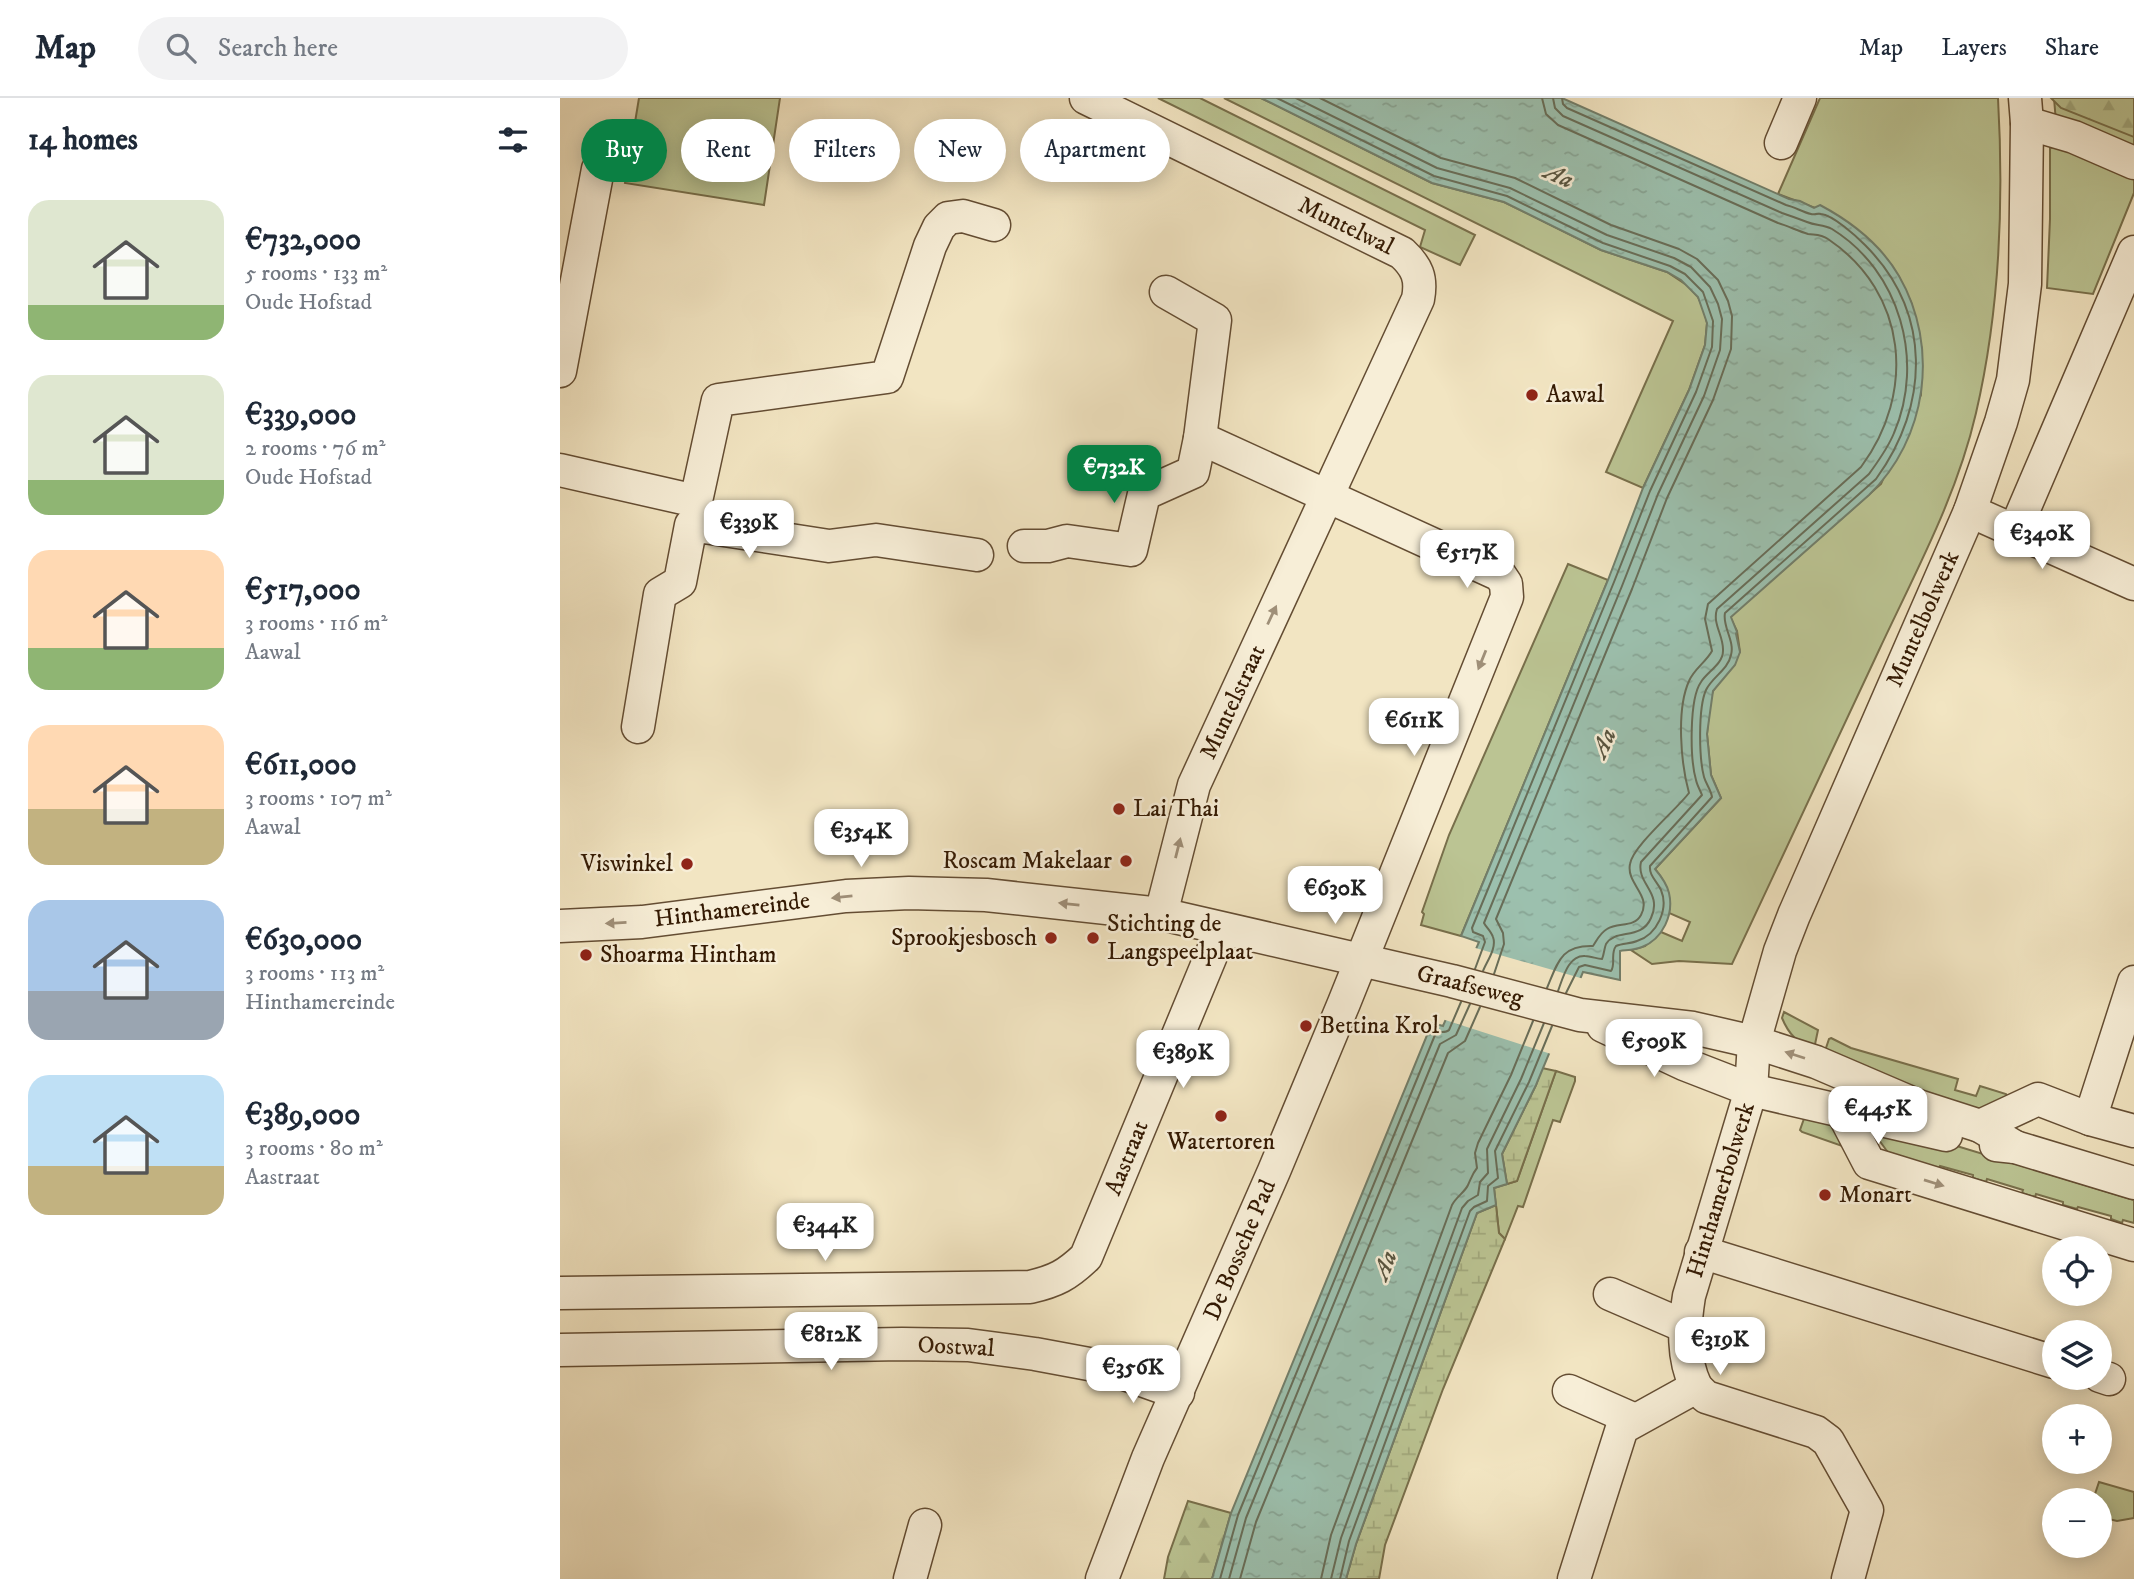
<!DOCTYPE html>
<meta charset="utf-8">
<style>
:root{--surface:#fff;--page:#f2f2f3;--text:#1f2937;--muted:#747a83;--line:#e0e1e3;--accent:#0b8043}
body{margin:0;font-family:"IM FELL DW Pica",serif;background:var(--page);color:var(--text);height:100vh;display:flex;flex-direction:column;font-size:26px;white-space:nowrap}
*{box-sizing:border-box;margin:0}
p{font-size:23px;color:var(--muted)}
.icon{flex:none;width:38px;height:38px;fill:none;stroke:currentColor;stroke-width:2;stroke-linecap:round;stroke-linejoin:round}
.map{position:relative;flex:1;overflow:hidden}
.panel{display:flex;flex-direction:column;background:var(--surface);width:560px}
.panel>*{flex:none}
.banner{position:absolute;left:21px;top:21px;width:665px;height:63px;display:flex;gap:14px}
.fabs{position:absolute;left:1482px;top:1138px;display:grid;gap:14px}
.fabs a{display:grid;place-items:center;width:70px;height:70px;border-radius:50%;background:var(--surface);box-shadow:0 4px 18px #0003;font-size:35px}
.price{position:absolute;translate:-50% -60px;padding:0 16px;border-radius:14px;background:#fff;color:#222;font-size:23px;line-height:46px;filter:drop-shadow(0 2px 4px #0008)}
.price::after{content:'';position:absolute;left:50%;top:42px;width:21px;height:16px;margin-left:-10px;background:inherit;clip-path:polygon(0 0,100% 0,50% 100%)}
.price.selected{background:var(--accent);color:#fff}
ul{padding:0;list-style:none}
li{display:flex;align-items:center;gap:21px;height:175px;padding:0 28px}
li span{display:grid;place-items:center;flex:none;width:196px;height:140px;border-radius:21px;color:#555}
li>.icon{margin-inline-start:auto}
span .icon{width:84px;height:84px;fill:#fffc;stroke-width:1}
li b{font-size:30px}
h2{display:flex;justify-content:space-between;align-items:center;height:84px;padding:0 28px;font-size:30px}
.chip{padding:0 24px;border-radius:32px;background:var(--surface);box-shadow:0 4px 18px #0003;font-size:24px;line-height:63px}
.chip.selected{background:var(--accent);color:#fff}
header{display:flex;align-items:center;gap:42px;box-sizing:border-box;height:98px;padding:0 35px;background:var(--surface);border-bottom:2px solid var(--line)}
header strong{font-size:33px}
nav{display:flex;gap:38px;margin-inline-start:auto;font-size:24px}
.search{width:490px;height:63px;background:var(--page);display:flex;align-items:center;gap:18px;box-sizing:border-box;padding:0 24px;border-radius:38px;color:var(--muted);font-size:26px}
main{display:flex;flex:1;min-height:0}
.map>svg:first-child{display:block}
.green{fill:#bbc493;stroke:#786f4b;stroke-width:2}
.forest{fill:url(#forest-firs);stroke:#786f4b;stroke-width:2}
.wetland{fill:url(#wetland-marsh);stroke:#786f4b;stroke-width:2}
.water{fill:url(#water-ripples);stroke:#727e6a;stroke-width:2}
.pier{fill:#f2e5c2}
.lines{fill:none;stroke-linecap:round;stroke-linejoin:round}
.shore{stroke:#686d58;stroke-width:2}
.minor-casing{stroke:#644d33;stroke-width:35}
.minor{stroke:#f7eed7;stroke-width:32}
.oneway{fill:#9f8f78}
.poi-dot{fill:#8f2418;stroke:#f7eed7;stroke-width:2.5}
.labels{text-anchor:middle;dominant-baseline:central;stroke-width:5;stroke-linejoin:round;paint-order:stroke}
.street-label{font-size:24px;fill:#341a03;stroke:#f7eed7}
.poi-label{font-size:24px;fill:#341a03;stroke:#f7eed7;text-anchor:start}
.water-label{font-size:26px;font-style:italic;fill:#58543f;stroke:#f7eed7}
</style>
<header>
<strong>Map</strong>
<div class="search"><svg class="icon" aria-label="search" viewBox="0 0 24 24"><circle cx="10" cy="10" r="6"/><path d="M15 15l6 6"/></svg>Search here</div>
<nav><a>Map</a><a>Layers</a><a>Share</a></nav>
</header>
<main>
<section class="panel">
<h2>14 homes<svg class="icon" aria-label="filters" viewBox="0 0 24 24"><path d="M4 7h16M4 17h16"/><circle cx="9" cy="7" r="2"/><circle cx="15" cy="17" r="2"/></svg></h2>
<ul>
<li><span style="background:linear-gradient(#dfe7d0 75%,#8fb573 0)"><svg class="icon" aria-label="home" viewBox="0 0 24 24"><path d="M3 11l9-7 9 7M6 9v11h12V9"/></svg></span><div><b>€732,000</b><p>5 rooms · 133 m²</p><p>Oude Hofstad</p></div></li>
<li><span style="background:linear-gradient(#dfe7d0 75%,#8fb573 0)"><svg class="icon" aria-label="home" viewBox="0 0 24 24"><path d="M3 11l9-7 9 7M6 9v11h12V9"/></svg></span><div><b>€339,000</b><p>2 rooms · 76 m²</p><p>Oude Hofstad</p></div></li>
<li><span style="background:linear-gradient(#ffd9b3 70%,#8fb573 0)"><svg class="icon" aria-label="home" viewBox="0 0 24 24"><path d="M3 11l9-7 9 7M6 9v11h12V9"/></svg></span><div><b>€517,000</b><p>3 rooms · 116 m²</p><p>Aawal</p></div></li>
<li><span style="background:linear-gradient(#ffd9b3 60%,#c2b280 0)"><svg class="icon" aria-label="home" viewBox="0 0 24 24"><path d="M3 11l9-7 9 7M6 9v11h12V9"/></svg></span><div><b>€611,000</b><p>3 rooms · 107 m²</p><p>Aawal</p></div></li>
<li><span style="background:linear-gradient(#a9c7e8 65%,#9aa5b1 0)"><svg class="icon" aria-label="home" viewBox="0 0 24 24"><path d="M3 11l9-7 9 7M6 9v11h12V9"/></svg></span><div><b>€630,000</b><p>3 rooms · 113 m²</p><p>Hinthamereinde</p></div></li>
<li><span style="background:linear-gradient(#bfe0f5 65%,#c2b280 0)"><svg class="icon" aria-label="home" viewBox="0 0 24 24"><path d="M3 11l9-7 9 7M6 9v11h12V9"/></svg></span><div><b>€389,000</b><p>3 rooms · 80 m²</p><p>Aastraat</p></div></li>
</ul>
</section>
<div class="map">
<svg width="1574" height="1481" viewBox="0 0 1574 1481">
<defs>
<pattern id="forest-firs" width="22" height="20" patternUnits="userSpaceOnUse" patternTransform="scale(1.75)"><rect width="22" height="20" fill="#bbc493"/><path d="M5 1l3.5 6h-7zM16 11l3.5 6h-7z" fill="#a1a87d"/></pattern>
<pattern id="wetland-marsh" width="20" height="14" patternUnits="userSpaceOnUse" patternTransform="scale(1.75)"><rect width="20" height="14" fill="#bbc493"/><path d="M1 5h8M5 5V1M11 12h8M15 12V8" fill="none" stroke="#a1a87d"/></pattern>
<pattern id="water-ripples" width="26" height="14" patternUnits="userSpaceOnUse" patternTransform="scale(1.75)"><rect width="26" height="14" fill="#9cc0ae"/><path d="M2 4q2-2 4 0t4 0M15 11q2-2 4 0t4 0" fill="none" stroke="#87a494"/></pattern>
</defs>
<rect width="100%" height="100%" fill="#f2e5c2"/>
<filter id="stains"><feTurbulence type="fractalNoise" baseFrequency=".00286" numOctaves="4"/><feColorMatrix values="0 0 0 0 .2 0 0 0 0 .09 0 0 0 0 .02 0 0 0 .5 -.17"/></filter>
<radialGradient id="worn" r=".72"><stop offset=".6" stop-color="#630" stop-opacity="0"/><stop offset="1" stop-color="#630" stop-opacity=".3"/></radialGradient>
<g class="green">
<path d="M79,0H220L204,107L65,85Z"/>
<path d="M598,0H640L915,137L900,167L860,149L865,132Z"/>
<path d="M664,0H701L872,85L944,104L1041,152L1107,174L1128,188L1138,199L1144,212L1147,225L1145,247L1129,292L1083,390L1046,374L1113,223Z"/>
<path d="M1260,0H1438C1444,106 1440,212 1416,315C1397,398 1356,473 1320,550C1271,655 1222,760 1172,866L1119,863L1092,866L1071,852L1085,848L1101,834L1122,843L1130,824L1109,815C1112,799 1105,783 1095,771L1161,700L1151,677L1147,636L1150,602L1153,593L1180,554L1177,533L1170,519L1321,386L1361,297L1362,252L1351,204L1339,179L1327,161L1255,110L1218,96Z"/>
<path d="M1494,0H1574V61L1496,24Z"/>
<path d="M1494,49L1574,75V95L1533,196L1487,190L1490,121V50Z"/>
<path d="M1008,466L1048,482L901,838L861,827L864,816L862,814L889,737Z"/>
<path d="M1224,914L1258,932L1254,951C1237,944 1229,937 1222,920Z"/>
<path d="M1271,940L1291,950L1398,981L1395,992L1416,998L1420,988L1446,996L1448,999L1409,1016L1264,956L1269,941Z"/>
<path d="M996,973L1015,979V983L1000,1024L993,1022L963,1109L958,1108L945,1141L939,1135L934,1090L957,1083Z"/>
<path d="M1246,1015L1266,1022L1286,1046L1285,1049L1242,1034L1240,1032Z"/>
<path d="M1311,1031L1377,1042L1574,1102V1125L1563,1122L1562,1125L1551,1121V1118L1518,1109L1517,1111L1503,1107V1104L1476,1096L1475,1099L1462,1095L1463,1092L1427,1081L1426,1084L1413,1080V1077L1380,1068L1379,1070L1366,1076L1332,1060Z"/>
<path d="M1539,1384L1574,1394V1420L1557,1423L1540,1419V1402H1533Z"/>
</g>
<g class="forest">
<path d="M1491,0H1574V39L1501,10Z"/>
<path d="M628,1403L671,1415L652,1481H604L608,1459Z"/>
</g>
<g class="wetland">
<path d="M982,970L996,973L957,1083L947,1086L942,1056L976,987Z"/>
<path d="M936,1107L939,1135L945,1141L883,1291L825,1447L819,1481H786L796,1446L917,1115Z"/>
</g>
<path class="water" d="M701,0H1002L1229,101L1240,103L1254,110L1260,107C1292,124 1321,147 1339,178C1380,249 1367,341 1309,397L1171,519L1177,534L1176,536L1180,554L1175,567L1153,593L1147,636L1151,677L1161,700L1095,771C1101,778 1107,786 1109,795C1114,816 1103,841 1082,849C1075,852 1067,852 1060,853V882L1023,874L976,987L942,1056L947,1086L934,1090L936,1107L917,1115L796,1446L786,1481H652L671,1415L872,925L883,928L919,844L901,838L1048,482L1083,390L1129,292L1145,247L1147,225L1138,199L1121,182L1107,174L1041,152L944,104L872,85Z"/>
<path class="pier" d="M912,849L1024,881L991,956L882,921Z"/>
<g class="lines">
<g class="shore">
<path d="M717,0L874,78L947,98L1043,145L1110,168L1125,176L1143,194L1153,223L1152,249L1136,294L1090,393L1054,484L912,830L913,834L923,838L925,844L915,871"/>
<path d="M736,0L877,70L950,90L1047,137L1114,160L1131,169L1150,189L1158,206L1162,221L1160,252L1144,298L1098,396L1062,488L924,825C926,829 931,833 933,839C937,850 927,863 923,873"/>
<path d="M760,0L881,60L955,80L1051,127L1119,151L1137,161L1158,182L1168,203L1172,218L1171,251L1153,302L1107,400L1072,491L936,821L943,835L944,846L934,876"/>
<path d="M982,0L986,16L998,27L1218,125C1228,128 1238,133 1248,136C1256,137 1261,136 1268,141C1348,195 1356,295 1301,369L1148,506L1145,521L1152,553C1146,564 1134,571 1129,583C1116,612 1121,666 1129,695C1116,712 1073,748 1070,766C1066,786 1092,797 1081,817C1074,830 1058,824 1047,831C1040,835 1037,842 1033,848C1001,847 998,864 987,890"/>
<path d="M993,0L995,10L1003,18L1222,115C1231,118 1239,121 1247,124C1256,128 1263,126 1272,131C1340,173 1365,263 1334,335C1328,350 1319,362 1309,376L1157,511C1152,526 1164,538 1163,553C1163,566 1147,574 1141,584C1129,601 1130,661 1136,682C1137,687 1140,692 1142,697L1081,764C1076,786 1103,794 1091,820C1081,843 1056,830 1046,846C1044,851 1044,857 1042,861C1037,861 1031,858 1025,858C1008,857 1003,880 998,893"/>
<path d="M1002,0L1003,6L1007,10L1226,107C1235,109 1242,114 1251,116C1254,117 1258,115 1261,116C1273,117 1296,138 1305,147C1372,214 1370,307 1316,381L1165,515C1162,528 1175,543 1171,557C1168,572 1152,579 1146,592C1138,610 1139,660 1144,679C1146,686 1151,692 1152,699L1090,768C1089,778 1097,783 1101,792C1109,811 1097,837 1077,843C1070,846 1063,845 1056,848C1050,856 1056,866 1051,873L1025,867L1019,869L1006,895"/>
<path d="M660,1481L678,1417L875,937C878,932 885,936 889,932L901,904"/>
<path d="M669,1481L686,1420L880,946L896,937L910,906"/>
<path d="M680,1481L696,1424L888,955L905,943L920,909"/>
<path d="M761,1481L771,1437L892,1107C896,1099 905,1094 908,1087C911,1081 912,1076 917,1070L915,1055L918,1045L951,977L973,923"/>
<path d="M771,1481L781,1440L902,1110L908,1103L918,1097L920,1084L928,1075L927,1051L961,981L984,925"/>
<path d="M780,1481L789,1443L910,1113L914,1109L927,1103L928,1088L938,1080L935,1053L969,984L992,928"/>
</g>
<defs>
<g id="minor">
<path d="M526,0L842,155C857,169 862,180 858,201L634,687L601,816"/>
<path d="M1467,25L1514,39L1574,65"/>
<path d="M1221,45L1240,0"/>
<path d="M0,273L38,71"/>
<path d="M0,372L136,403L158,302L327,279L370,148L379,129L388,120L403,118L434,127"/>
<path d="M1410,413L1574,486"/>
<path d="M1455,432L1574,154"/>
<path d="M464,448H488L507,443L571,452L584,396L633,374L640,340"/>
<path d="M78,629L100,496L120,484L131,427L269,448L316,442L417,457"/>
<path d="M0,828L82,824L286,798L349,795L426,797L601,816L892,883L1020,917L1133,930L1194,944L1256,964L1361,1009L1420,1028L1455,1049"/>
<path d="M1043,928L1124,966L1191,992L1386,1037"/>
<path d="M1283,1015L1309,1065L1574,1147"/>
<path d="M1530,1021L1574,884"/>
<path d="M1420,1028L1478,1001L1530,1021L1574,1033"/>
<path d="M1436,1047L1455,1049L1574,1085"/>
<path d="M1141,1154L1494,1264"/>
<path d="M0,1195L470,1189C496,1183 507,1177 526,1159L662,831"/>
<path d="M1050,1196L1124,1228"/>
<path d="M0,1252L342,1246L408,1247L475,1256L545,1269L618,1295"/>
<path d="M1540,1278L1549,1281"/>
<path d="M1136,1289L1146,1299L1256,1334L1268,1343L1307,1412L1288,1481"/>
<path d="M1009,1293L1075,1322"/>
<path d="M350,1481L365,1427"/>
<path d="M542,1481L588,1360L714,1073L784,905L947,499L946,486L940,477L640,340L655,222L606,194"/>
<path d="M1014,1481L1062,1330L1136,1289C1122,1259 1124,1229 1129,1198L1191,992L1194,944L1220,853L1234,817L1410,413L1441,324L1453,282L1465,186L1467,25L1465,0"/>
</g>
</defs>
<use href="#minor" class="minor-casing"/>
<use href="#minor" class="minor"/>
</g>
<defs><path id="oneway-solid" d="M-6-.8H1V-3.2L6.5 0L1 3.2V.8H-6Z" transform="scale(1.75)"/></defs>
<g class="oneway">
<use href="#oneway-solid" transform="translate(712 517) rotate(-65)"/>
<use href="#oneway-solid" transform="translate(922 562) rotate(112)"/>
<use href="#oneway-solid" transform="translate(618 750) rotate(-76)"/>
<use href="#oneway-solid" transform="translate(282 799) rotate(174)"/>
<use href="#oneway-solid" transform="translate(509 806) rotate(-174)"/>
<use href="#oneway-solid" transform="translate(56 825) rotate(177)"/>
<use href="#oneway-solid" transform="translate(1235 957) rotate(-162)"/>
<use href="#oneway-solid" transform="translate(1374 1085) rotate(17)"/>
</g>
<g class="poi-dot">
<circle cx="972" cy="297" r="7"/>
<circle cx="559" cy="711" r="7"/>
<circle cx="566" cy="763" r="7"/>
<circle cx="127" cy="766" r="7"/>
<circle cx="491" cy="840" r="7"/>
<circle cx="533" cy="840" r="7"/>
<circle cx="26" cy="857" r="7"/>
<circle cx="746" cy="928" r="7"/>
<circle cx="661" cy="1018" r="7"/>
<circle cx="1265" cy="1097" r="7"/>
</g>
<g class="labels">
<g class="street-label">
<text transform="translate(786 128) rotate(26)">Muntelwal</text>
<text transform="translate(1363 521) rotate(-66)">Muntelbolwerk</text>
<text transform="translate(673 604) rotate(-65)">Muntelstraat</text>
<text transform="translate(172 812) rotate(-7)">Hinthamereinde</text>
<text transform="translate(910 888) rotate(14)">Graafseweg</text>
<text transform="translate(567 1060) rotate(-68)">Aastraat</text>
<text transform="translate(1161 1092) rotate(-73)">Hinthamerbolwerk</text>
<text transform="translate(680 1152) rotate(-67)">De Bossche Pad</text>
<text transform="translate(396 1249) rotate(3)">Oostwal</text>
</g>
<g class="poi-label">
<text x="986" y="297">Aawal</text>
<text x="573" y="711">Lai Thai</text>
<text x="552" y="763" text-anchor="end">Roscam Makelaar</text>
<text x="113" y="766" text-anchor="end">Viswinkel</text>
<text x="547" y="826">Stichting de<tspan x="547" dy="28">Langspeelplaat</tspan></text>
<text x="477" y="840" text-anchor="end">Sprookjesbosch</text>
<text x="40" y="857">Shoarma Hintham</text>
<text x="760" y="928">Bettina Krol</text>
<text x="661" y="1044" text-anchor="middle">Watertoren</text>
<text x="1279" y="1097">Monart</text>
</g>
<g class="water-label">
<text transform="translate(999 78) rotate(24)">Aa</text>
<text transform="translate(1044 645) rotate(-66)">Aa</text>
<text transform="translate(825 1167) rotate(-68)">Aa</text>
</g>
</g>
<rect width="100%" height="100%" filter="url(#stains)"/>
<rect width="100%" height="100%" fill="url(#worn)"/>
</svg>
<div class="fabs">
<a><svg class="icon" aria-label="locate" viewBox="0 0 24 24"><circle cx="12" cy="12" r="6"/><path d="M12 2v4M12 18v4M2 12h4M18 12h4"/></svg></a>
<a><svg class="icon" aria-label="layers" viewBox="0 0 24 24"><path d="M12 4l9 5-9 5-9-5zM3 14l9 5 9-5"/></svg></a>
<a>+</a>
<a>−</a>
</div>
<b class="price selected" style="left:554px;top:407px">€732K</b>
<b class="price" style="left:189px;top:462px">€339K</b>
<b class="price" style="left:1482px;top:473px">€340K</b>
<b class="price" style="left:907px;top:492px">€517K</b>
<b class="price" style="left:854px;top:660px">€611K</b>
<b class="price" style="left:301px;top:771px">€354K</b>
<b class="price" style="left:775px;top:828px">€630K</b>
<b class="price" style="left:1094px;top:981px">€509K</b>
<b class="price" style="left:623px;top:992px">€389K</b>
<b class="price" style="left:1318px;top:1048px">€445K</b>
<b class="price" style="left:265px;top:1165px">€344K</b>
<b class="price" style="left:271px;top:1274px">€812K</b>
<b class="price" style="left:1160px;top:1279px">€319K</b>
<b class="price" style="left:573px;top:1307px">€356K</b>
<div class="banner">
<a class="chip selected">Buy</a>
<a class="chip">Rent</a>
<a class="chip">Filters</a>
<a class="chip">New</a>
<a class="chip">Apartment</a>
</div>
</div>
</main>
